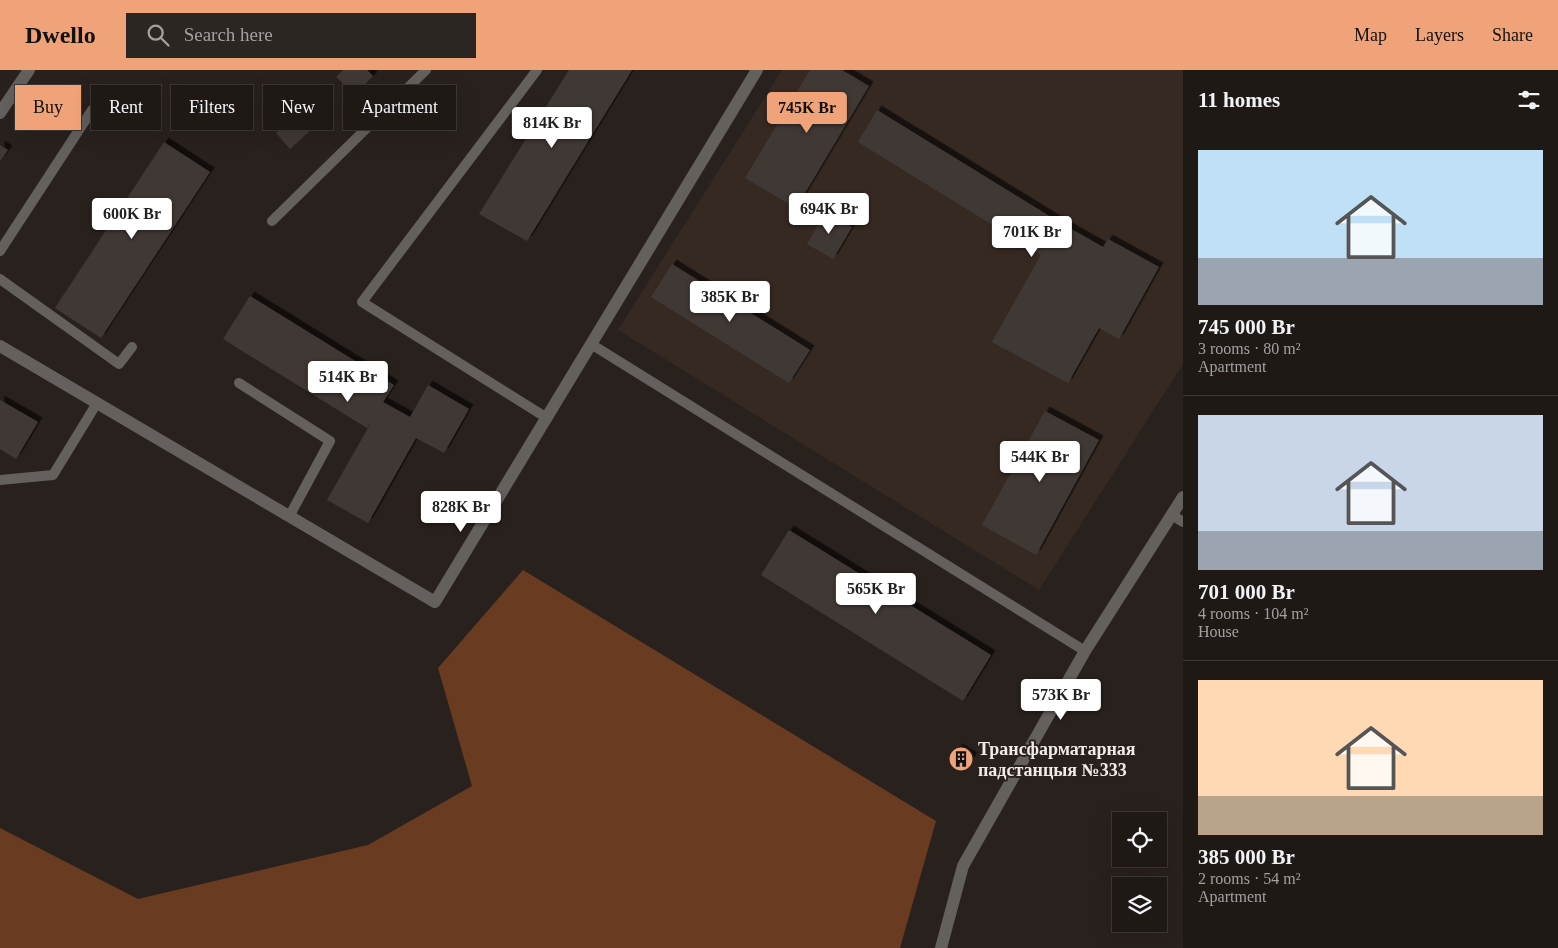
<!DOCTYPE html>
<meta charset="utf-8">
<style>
:root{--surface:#1f1916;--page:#2c2623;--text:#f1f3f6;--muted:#a1a0a1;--line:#3c3835;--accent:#f0a278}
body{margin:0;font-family:Georgia,serif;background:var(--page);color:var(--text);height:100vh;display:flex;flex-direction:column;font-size:19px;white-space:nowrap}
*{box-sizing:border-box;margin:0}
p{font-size:16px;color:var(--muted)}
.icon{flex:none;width:28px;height:28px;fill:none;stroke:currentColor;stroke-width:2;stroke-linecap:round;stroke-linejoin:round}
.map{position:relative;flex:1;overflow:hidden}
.panel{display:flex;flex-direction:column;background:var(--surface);width:375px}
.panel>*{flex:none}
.top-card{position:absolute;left:15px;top:15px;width:475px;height:45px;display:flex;gap:10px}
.buttons{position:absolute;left:1112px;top:742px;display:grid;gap:10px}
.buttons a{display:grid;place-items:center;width:55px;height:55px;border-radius:0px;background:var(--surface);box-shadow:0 5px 20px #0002,0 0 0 1px var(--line);font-size:25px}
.price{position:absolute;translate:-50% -42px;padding:0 11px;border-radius:5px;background:#fff;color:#222;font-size:16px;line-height:32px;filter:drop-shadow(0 1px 2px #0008)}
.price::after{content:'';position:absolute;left:50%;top:30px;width:15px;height:11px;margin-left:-8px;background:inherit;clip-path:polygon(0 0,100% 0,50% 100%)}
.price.selected{background:var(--accent);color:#111}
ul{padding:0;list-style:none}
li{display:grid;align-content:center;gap:10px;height:265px;padding:0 15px}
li+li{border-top:1px solid var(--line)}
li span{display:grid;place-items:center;height:155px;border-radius:0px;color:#555}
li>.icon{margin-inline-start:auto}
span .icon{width:90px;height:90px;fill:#fffc;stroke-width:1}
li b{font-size:21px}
h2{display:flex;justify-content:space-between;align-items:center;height:60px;padding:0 15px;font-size:21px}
.tag{padding:0 18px;border-radius:0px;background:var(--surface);box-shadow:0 5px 20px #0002,0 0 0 1px var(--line);font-size:18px;line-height:45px}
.tag.selected{background:var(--accent);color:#111}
header{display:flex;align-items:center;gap:30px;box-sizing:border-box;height:70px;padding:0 25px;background:var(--accent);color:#111}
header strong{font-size:24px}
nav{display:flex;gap:28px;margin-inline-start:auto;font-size:18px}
.search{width:350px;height:45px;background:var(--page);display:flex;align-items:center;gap:12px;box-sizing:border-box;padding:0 18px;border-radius:0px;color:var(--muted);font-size:19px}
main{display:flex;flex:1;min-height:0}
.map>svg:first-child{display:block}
.built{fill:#362922}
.forest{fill:#693b21}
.building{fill:#413935;filter:url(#shadow)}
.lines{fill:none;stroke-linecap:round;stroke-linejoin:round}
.service{stroke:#64605e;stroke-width:10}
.minor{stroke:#64605e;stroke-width:12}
.tertiary{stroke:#64605e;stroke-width:12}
.labels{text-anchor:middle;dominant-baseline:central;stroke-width:4;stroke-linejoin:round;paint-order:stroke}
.poi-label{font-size:18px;font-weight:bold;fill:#f0ebe8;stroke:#29211d;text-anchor:start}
</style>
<header>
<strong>Dwello</strong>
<div class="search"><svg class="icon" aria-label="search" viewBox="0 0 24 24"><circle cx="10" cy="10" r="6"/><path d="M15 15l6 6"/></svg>Search here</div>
<nav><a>Map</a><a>Layers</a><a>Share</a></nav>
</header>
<main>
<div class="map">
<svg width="1183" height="878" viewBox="0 0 1183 878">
<defs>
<filter id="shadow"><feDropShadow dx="4.5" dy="-4.5" stdDeviation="0" flood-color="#0009"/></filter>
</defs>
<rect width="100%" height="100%" fill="#29211d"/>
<path class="built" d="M782,0H1183V294L1039,520L618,260Z"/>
<path class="forest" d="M523,500L936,751L900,878H0V758L138,829L368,775L472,716L438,598Z"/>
<g class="building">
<path d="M343,0H367L373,6L355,25L336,7Z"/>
<path d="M569,0H632L527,171L479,144Z"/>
<path d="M810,0H842L869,16L796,138L745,108Z"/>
<path d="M877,40L1059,152L1103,177L1108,169L1159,197L1119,269L1099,258L1068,313L992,272L1041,185L858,72Z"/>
<path d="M298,43L312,59L290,79L276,63Z"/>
<path d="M164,72L210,102L101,268L55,238Z"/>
<path d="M0,75L8,80L0,91Z"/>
<path d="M826,141L852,157L833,189L807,174Z"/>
<path d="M672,194L810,280L789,313L651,227Z"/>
<path d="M250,226L394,315L383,332L410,347L428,315L469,339L444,383L416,368L368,453L327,430L372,351L367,358L223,269Z"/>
<path d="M0,330L38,352L16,389L0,379Z"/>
<path d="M1045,341L1099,370L1036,485L982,455Z"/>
<path d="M789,460L991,585L963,631L761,505Z"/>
<path d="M958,678L973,687L965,699L950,690Z"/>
</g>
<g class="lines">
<g class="service">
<path d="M537,0L362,232L547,348"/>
<path d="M272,151L426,0"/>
<path d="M0,181L92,40"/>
<path d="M0,209L119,294L132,277"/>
<path d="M591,274L1085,581"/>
<path d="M239,313L330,371L290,445"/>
<path d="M0,410L53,405L97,333"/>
<path d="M1172,445L1183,452"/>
</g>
<g class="minor">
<path d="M0,43L29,0"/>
<path d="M0,276L435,532L757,0"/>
</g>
<path class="tertiary" d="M941,878L963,796L1085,581L1183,427"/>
</g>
<defs>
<symbol id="building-disc" viewBox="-11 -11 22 22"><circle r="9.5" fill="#f0a278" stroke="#29211d"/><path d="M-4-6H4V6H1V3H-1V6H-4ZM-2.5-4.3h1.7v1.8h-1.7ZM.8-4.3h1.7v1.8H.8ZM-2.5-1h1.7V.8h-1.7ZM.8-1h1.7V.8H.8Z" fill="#111"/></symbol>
</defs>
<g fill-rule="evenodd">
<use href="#building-disc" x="947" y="675" width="28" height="28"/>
</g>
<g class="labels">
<g class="poi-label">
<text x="978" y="679">Трансфарматарная<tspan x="978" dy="21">падстанцыя №333</tspan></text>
</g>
</g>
</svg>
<div class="buttons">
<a><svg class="icon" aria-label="locate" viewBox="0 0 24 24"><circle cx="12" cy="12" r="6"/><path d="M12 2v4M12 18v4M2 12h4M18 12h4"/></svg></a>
<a><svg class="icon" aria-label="layers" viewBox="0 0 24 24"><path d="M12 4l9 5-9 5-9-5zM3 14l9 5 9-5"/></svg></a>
</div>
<b class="price selected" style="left:807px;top:64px">745K Br</b>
<b class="price" style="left:552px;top:79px">814K Br</b>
<b class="price" style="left:829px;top:165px">694K Br</b>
<b class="price" style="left:132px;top:170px">600K Br</b>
<b class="price" style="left:1032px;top:188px">701K Br</b>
<b class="price" style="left:730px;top:253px">385K Br</b>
<b class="price" style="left:348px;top:333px">514K Br</b>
<b class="price" style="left:1040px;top:413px">544K Br</b>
<b class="price" style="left:461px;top:463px">828K Br</b>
<b class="price" style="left:876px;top:545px">565K Br</b>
<b class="price" style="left:1061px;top:651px">573K Br</b>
<div class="top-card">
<a class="tag selected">Buy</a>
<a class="tag">Rent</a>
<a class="tag">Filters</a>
<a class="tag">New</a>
<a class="tag">Apartment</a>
</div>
</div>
<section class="panel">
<h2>11 homes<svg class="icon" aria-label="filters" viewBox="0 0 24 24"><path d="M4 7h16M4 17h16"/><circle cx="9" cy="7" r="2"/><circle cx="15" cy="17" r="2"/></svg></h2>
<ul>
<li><span style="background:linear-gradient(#bfe0f5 70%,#9aa5b1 0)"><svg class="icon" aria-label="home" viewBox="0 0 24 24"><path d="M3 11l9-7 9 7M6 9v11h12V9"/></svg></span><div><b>745 000 Br</b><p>3 rooms · 80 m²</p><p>Apartment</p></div></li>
<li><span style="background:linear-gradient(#c9d6e8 75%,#9aa5b1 0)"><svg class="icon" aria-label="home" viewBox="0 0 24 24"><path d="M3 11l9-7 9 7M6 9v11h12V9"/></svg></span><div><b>701 000 Br</b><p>4 rooms · 104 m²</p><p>House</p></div></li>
<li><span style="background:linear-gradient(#ffd9b3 75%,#b9a48a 0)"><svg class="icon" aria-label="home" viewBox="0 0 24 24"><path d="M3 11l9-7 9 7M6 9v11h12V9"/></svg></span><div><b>385 000 Br</b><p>2 rooms · 54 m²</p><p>Apartment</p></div></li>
</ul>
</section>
</main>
